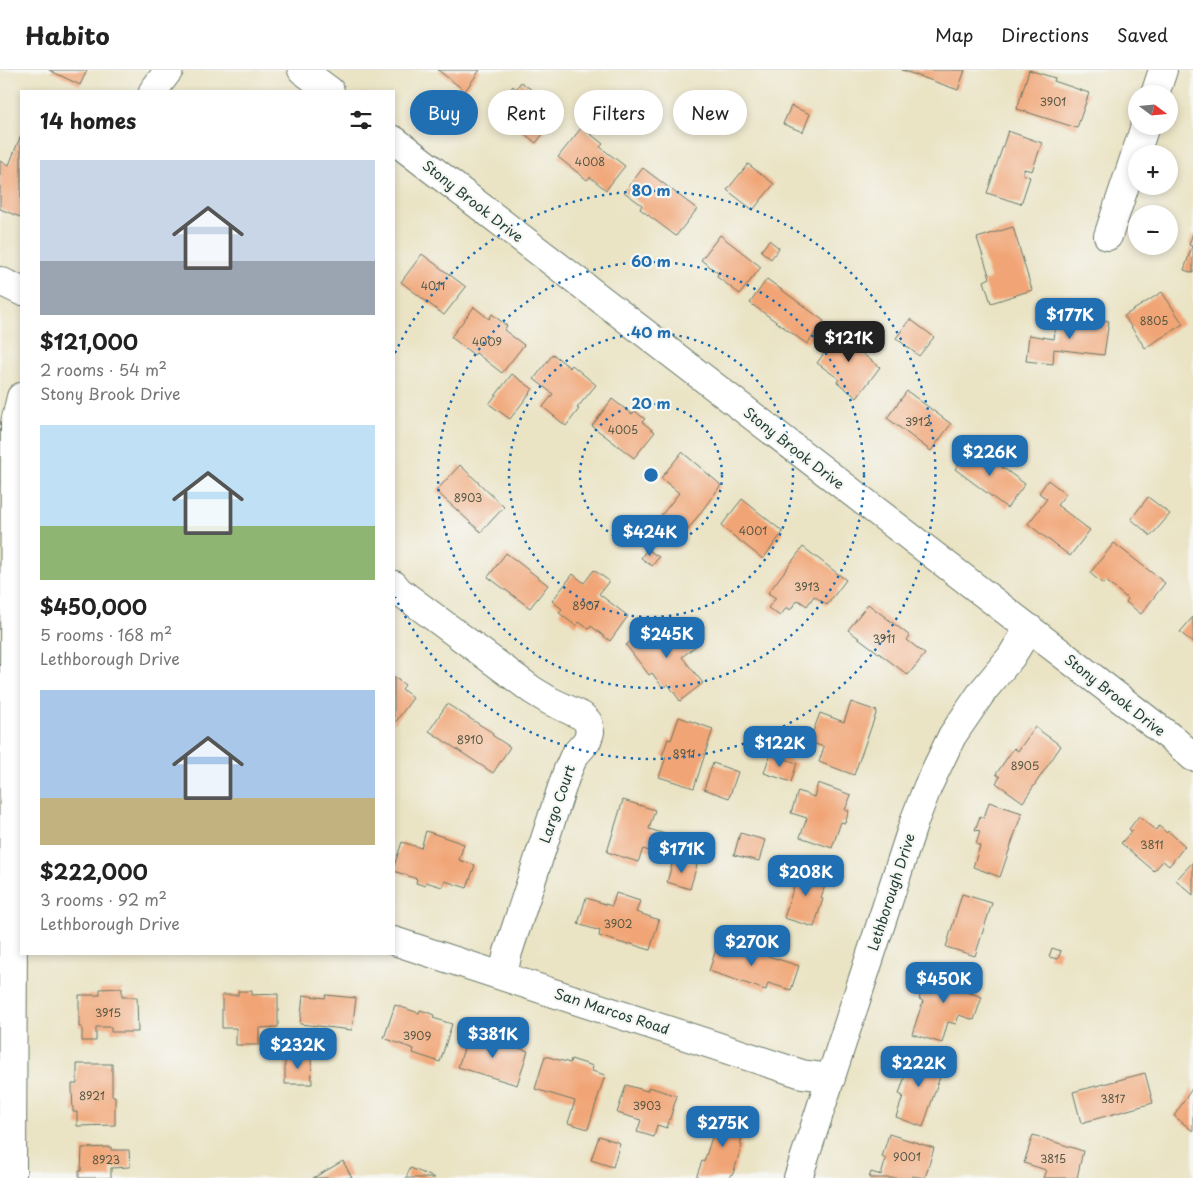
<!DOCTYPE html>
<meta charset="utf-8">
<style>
:root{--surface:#fff;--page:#f2f2f2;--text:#222;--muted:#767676;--line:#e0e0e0;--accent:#1f6fb2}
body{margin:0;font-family:"Playpen Sans",sans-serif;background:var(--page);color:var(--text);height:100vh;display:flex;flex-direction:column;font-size:19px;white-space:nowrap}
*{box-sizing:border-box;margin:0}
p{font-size:16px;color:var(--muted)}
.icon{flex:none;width:28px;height:28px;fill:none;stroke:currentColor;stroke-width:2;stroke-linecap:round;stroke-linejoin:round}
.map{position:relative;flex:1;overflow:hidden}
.sheet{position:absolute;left:20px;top:20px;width:375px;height:865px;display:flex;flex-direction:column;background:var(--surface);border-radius:0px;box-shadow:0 2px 8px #0003}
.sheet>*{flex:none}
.banner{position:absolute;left:410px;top:20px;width:475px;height:45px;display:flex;gap:10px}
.needle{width:32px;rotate:106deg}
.tools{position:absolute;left:1128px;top:15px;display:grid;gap:10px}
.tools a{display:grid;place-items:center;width:50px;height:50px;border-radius:50%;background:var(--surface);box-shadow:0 2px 8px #0003;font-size:25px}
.price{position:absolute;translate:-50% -42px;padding:0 11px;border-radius:10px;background:var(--accent);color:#fff;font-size:16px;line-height:32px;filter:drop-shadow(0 1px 2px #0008)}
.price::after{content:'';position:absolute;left:50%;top:30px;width:15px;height:11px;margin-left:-8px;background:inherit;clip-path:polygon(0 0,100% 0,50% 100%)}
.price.on{background:#222;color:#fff}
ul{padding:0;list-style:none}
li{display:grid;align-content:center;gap:10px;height:265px;padding:0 20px}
li span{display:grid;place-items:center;height:155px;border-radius:0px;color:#555}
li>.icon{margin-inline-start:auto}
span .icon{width:90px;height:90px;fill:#fffc;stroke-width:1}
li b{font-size:21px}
h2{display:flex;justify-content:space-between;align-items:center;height:60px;padding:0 20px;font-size:21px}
.pill{padding:0 18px;border-radius:22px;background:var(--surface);box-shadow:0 2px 8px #0003;font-size:18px;line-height:45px}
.pill.on{background:var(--accent);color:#fff}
header{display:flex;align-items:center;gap:30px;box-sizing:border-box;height:70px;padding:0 25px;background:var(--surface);border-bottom:1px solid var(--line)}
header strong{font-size:24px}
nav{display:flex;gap:28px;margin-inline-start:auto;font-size:18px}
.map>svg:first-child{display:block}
.building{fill:#f1a576}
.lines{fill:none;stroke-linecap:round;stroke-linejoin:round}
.minor-casing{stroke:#676;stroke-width:30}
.minor{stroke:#fff;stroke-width:28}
.ring{fill:none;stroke:#1f6fb2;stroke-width:2.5;stroke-dasharray:2.5 5}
.labels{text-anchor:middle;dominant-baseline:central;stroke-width:4.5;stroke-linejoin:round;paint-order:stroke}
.number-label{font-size:11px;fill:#545744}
.street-label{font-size:14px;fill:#1f3d34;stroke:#f6f6f2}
.centre{fill:#1f6fb2;stroke:#f6f6f2;stroke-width:2.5}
.ring-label{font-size:15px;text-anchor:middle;font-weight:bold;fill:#1f6fb2;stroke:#f6f6f2;stroke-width:4.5;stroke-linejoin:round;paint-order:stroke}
</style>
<header>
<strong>Habito</strong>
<nav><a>Map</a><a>Directions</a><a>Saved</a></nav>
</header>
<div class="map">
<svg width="1193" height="1108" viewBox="0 0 1193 1108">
<rect width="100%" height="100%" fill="#f6f6f2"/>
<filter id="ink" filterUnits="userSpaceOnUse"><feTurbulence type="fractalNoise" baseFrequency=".02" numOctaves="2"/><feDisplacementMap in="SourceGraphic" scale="10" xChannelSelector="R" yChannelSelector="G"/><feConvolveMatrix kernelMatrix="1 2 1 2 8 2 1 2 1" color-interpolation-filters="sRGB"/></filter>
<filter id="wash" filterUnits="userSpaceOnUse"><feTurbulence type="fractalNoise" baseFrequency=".0096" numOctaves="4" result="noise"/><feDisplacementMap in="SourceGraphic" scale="20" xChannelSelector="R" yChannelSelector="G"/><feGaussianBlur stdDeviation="1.12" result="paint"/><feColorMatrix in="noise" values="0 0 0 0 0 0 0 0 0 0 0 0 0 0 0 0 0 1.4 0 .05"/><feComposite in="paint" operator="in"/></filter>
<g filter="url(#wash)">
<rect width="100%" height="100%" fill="#eae3c4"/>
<g id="blocks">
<g class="building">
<path d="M49,0H87L80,15Z"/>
<path d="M438,0H480L465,21Z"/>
<path d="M902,0H965L958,20Z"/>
<path d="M1029,0L1055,8L1054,11L1089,23L1077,58L1017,39Z"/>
<path d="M521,12L536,23L532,28L556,47L536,73L518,59L516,62L492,43L513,16L516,19Z"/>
<path d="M791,36L810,44L803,62L783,54Z"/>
<path d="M582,57L603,74L600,77L625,96L606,120L590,107L587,110L558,87Z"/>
<path d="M1008,61L1042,73L1032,101L1024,99L1023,104L1030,107L1021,134L987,123Z"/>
<path d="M21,65V143L20,147L0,139V91L9,95Z"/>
<path d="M748,94L774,114L753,140L727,120Z"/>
<path d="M643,98L697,139L676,166L640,139L642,135L624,122Z"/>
<path d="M1013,157L1032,220L991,233L984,211L990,208L977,168Z"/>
<path d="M1193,162V203L1184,200L1192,176L1189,175Z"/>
<path d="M720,165L761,197L740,224L717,207L718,203L701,190Z"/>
<path d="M769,170L779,178L771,189L761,181Z"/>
<path d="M422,184L466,217L444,245L401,212Z"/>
<path d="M767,209L824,251L807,274L750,233Z"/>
<path d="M1162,222L1183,254L1145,278L1124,246Z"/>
<path d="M474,237L489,249L492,244L507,256L504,260L524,275L502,303L476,283L474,285L451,267Z"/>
<path d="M1057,247L1080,251V247L1109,251L1104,285L1054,279L1053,294L1026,291L1029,265L1054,269Z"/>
<path d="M910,249L934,267L919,286L896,268Z"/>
<path d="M854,261L868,272L860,282L880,297L857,328L837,312L839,309L817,293L837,265L846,271Z"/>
<path d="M553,284L570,298L572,295L596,315L577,338L579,339L566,356L543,337L553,324L534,309Z"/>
<path d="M512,304L533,319L510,349L489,334Z"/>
<path d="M907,321L951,354L931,381L887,348Z"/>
<path d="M612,329L632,344L635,341L641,346L645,349L642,352L655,362L634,388L592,356Z"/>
<path d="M972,375L1025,414L1007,438L955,399Z"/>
<path d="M682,382L721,415L684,465L660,447L679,423L661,408Z"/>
<path d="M460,395L504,437L481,462L436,421Z"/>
<path d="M1048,410L1066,424L1057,435L1090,460L1070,486L1028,454L1047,429L1039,423Z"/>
<path d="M1148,427L1170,444L1151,466L1131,449Z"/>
<path d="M742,429L783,462L763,489L721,456Z"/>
<path d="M1114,473L1165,513L1141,544L1126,532L1128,529L1106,511L1103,514L1090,503Z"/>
<path d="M803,477L846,510L827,535L814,526L807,536L798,530L790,540L787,537L780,546L768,538L776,528L768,523Z"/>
<path d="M647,479L659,487L652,496L641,488Z"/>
<path d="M506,483L548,515L530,538L488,507Z"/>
<path d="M594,500L609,511L599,524L628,546L610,571L591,556L589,559L579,552L576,556L559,543L562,539L552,531L573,504L584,513Z"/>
<path d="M868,534L910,566L907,570L925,584L908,605L848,560Z"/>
<path d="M1193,547V573L1180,562Z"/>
<path d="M655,552L667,568L682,556L697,575L682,587L703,613L680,631L668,614L663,618L652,603L649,605L626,575Z"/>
<path d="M394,607L405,615L402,619L413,628L394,654Z"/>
<path d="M851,632L877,641L854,705L819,692L824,677L809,672L820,643L844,652Z"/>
<path d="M447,634L493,663L492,665L510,677L493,703L429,661Z"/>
<path d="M679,647L713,659L694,718L659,707L666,687L662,686L666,675L668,669L671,670Z"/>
<path d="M1035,657L1061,676L1023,732L996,713L1000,707L996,704L1014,678L1018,681Z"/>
<path d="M770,684L797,693L791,712L764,703Z"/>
<path d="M713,693L738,702L729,728L704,719Z"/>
<path d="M818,713L851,725L845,740L849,741L845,753L841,752L832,778L800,767L807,748L791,743L798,721L814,727Z"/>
<path d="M623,730L655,740L649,759L665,764L659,784L643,779L638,792L607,782Z"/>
<path d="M989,732L1022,743L1000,807L973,797L980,776L976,774L980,761L975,760L980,746L984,748Z"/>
<path d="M1139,746L1156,760L1159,756L1167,763L1168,761L1185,776L1169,796L1163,791L1154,801L1121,773L1132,761L1129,759Z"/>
<path d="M426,761L464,774L459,790L475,795L467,818L445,811L442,817L426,812L425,816L416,813L417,809L394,801V796L402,772L421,778Z"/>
<path d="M740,763L765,770L759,791L734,785Z"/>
<path d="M674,788L697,795L690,819L667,812Z"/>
<path d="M1193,792V825L1176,810Z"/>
<path d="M800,797L828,806L821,828L823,829L814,857L784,848Z"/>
<path d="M616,823L640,831L636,842L659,850L650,880L628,873V875L599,866L600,861L578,854L586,828L612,836Z"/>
<path d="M962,824L992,833L975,886L946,877Z"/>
<path d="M719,870L799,896L791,920L768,913L766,920L709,901Z"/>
<path d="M1052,878L1061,881L1058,889L1049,887Z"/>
<path d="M934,897L971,909L967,922L982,927L974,950L959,945L956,954L948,952L942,973L912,964L923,931L919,929L924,914L928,915Z"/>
<path d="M122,918V927H137L138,962H111V957H96V971H82V957H79V925H100V919Z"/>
<path d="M238,921H252V925L278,924V957L259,958V975H236V958H222V925H238Z"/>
<path d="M303,925L325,928L326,925L356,928L352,960L300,954Z"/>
<path d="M395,935L419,943L420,940L427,942L434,945L433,948L452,954L440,992L413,983L414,979L384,968Z"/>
<path d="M469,963L528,981L517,1015L458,997Z"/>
<path d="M913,982L945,992L923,1057L896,1047L903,1026L899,1024Z"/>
<path d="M311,985L312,1014H285V986Z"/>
<path d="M545,986L570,993L571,989L593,996L592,1001L605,1005L588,1059L568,1053L575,1031L535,1019Z"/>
<path d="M77,994H112V1026H115V1055L77,1056V1042H73L72,1019V1014H77Z"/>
<path d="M1145,1003L1153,1033L1081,1053L1073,1022Z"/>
<path d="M626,1015L647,1021L649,1017L677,1026L667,1058L657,1055L654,1067L637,1062L641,1050L617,1043Z"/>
<path d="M1193,1017V1061L1174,1046Z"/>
<path d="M717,1042L747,1052L740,1074L742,1075L733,1104H731L729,1108H696L702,1091L704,1092L712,1067L710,1066Z"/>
<path d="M889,1064L934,1078L925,1108L912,1106L911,1108H869L871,1102L881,1105L886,1089L882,1087Z"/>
<path d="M1033,1065L1083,1081L1077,1108H1043L1046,1100L1024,1093Z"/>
<path d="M599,1066L620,1073L613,1097L591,1090Z"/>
<path d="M111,1077V1080H129L130,1097L111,1098V1108H79V1101H81L82,1078Z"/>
<path d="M343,1091L352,1108H313L322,1103Z"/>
<path d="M410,1098L413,1099L435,1108H406Z"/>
</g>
</g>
</g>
<g filter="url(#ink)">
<use href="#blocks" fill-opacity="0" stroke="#676" stroke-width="1"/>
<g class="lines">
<defs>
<g id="minor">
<path d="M302,0L330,21"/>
<path d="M153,21L169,0"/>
<path d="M1155,24L1163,0"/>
<path d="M394,70L1174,670L1193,687"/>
<path d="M1108,166L1145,56"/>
<path d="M0,211L21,221"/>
<path d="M394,515L399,521L532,620L550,631L582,646L588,652L590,662L587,671L574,686L567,702L508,882L503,905"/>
<path d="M394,871L802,1004L831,1008"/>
<path d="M12,1108L15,353L21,327"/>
<path d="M798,1108L915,749L928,716L952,666L982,622L1011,587L1029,558"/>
</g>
</defs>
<use href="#minor" class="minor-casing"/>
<use href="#minor" class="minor"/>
</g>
</g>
<g class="ring">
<circle cx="651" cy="405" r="71"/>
<circle cx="651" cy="405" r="142"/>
<circle cx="651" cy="405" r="213"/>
<path d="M395 283A284 284 0 1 1 395 527"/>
</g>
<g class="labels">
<g class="number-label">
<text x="1053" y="31">3901</text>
<text x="590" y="91">4008</text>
<text x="433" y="215">4011</text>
<text x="1154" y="250">8805</text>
<text x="487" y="271">4009</text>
<text x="918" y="351">3912</text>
<text x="623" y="359">4005</text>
<text x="468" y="427">8903</text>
<text x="753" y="460">4001</text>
<text x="807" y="516">3913</text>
<text x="586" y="535">8907</text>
<text x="884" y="568">3911</text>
<text x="470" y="669">8910</text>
<text x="684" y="683">8911</text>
<text x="1025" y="695">8905</text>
<text x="1152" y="774">3811</text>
<text x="618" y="853">3902</text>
<text x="108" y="942">3915</text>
<text x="417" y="965">3909</text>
<text x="92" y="1025">8921</text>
<text x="1113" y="1028">3817</text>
<text x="647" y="1035">3903</text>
<text x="907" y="1086">9001</text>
<text x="1053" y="1088">3815</text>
<text x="106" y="1089">8923</text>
</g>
<g class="street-label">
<text transform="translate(473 131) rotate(38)">Stony Brook Drive</text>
<text transform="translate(794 378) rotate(38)">Stony Brook Drive</text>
<text transform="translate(1115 625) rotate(38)">Stony Brook Drive</text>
<text transform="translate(557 734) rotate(-71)">Largo Court</text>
<text transform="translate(891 822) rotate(-72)">Lethborough Drive</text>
<text transform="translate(612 941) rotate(18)">San Marcos Road</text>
</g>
</g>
<circle cx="651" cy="405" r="8" class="centre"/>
<g class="ring-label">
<text x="651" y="126">80 m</text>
<text x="651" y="197">60 m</text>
<text x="651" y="268">40 m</text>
<text x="651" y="339">20 m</text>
</g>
</svg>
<div class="tools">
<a><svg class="needle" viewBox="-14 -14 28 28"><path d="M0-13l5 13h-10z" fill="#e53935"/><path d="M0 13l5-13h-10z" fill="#767676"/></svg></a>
<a>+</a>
<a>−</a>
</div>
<b class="price" style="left:1070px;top:270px">$177K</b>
<b class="price on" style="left:849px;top:293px">$121K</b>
<b class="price" style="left:990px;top:407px">$226K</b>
<b class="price" style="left:650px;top:487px">$424K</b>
<b class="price" style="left:667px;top:589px">$245K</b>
<b class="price" style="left:780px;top:698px">$122K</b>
<b class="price" style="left:682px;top:804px">$171K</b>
<b class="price" style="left:806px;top:827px">$208K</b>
<b class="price" style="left:752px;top:897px">$270K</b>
<b class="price" style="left:944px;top:934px">$450K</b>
<b class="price" style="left:493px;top:989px">$381K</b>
<b class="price" style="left:298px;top:1000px">$232K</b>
<b class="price" style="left:919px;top:1018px">$222K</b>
<b class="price" style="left:723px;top:1078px">$275K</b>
<div class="banner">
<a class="pill on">Buy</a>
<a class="pill">Rent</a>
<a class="pill">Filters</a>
<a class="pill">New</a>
</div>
<section class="sheet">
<h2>14 homes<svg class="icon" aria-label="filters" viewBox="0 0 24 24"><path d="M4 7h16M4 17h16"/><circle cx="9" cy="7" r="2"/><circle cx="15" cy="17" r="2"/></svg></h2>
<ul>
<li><span style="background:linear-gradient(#c9d6e8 65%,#9aa5b1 0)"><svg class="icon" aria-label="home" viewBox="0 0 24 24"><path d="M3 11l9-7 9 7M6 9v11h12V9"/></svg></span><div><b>$121,000</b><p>2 rooms · 54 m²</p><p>Stony Brook Drive</p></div></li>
<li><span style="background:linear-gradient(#bfe0f5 65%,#8fb573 0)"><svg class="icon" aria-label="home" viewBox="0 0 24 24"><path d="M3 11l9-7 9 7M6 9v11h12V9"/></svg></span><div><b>$450,000</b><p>5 rooms · 168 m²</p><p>Lethborough Drive</p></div></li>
<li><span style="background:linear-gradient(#a9c7e8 70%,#c2b280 0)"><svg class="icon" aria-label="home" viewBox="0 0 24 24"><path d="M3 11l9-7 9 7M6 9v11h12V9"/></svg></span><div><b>$222,000</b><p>3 rooms · 92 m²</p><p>Lethborough Drive</p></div></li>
</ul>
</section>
</div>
